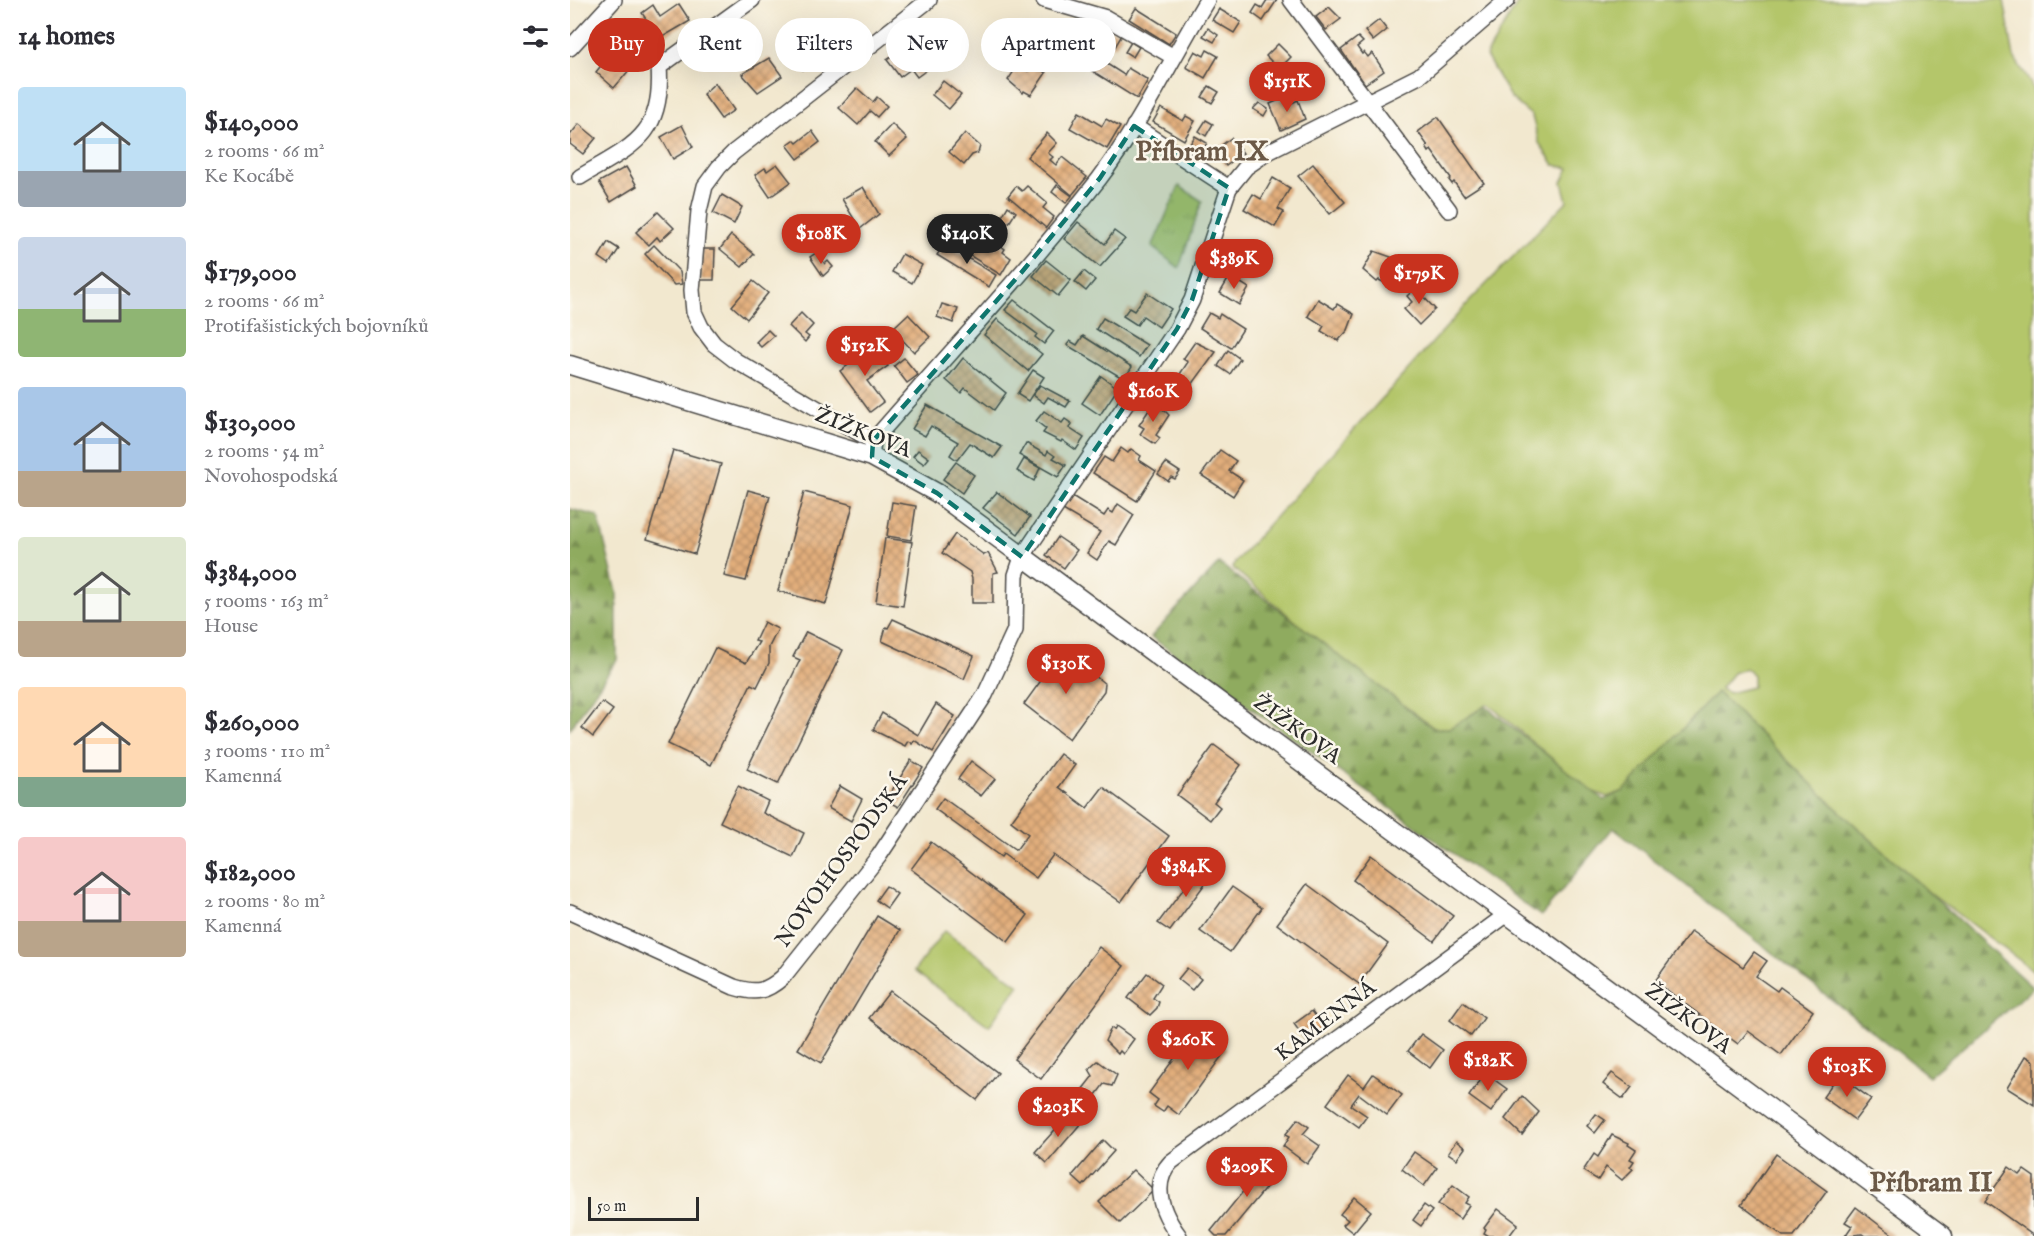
<!DOCTYPE html>
<meta charset="utf-8">
<style>
:root{--surface:#fff;--page:#f7f7f7;--text:#2b2b33;--muted:#7c7c81;--accent:#c8321e}
body{margin:0;font-family:"IM FELL English",serif;background:var(--page);color:var(--text);height:100vh;display:flex;flex-direction:column;font-size:22px;white-space:nowrap}
*{box-sizing:border-box;margin:0}
p{font-size:20px;color:var(--muted)}
.icon{flex:none;width:33px;height:33px;fill:none;stroke:currentColor;stroke-width:2;stroke-linecap:round;stroke-linejoin:round}
.map{position:relative;flex:1;overflow:hidden}
.details{display:flex;flex-direction:column;background:var(--surface);width:570px}
.details>*{flex:none}
.hud{position:absolute;left:18px;top:18px;width:570px;height:54px;display:flex;gap:12px}
.scale{position:absolute;left:18px;bottom:15px;width:111px;box-sizing:border-box;padding-left:6px;border:3px solid #2b2b2b;border-top:0;font-size:16px;line-height:21px;white-space:nowrap;color:#2b2b2b;-webkit-text-stroke:4px #fbf7ec;paint-order:stroke}
.price{position:absolute;translate:-50% -51px;padding:0 14px;border-radius:21px;background:var(--accent);color:#fff;font-size:20px;line-height:39px;filter:drop-shadow(0 2px 3px #0008)}
.price::after{content:'';position:absolute;left:50%;top:36px;width:18px;height:14px;margin-left:-9px;background:inherit;clip-path:polygon(0 0,100% 0,50% 100%)}
.price.on{background:#222;color:#fff}
ul{padding:0;list-style:none}
li{display:flex;align-items:center;gap:18px;height:150px;padding:0 18px}
li span{display:grid;place-items:center;flex:none;width:168px;height:120px;border-radius:6px;color:#555}
li>.icon{margin-inline-start:auto}
span .icon{width:72px;height:72px;fill:#fffc;stroke-width:1}
li b{font-size:26px}
h2{display:flex;justify-content:space-between;align-items:center;height:72px;padding:0 18px;font-size:26px}
.chip{padding:0 21px;border-radius:27px;background:var(--surface);box-shadow:0 6px 24px #0002;font-size:21px;line-height:54px}
.chip.on{background:var(--accent);color:#fff}
main{display:flex;flex:1;min-height:0}
.map>svg:first-child{display:block}
.grass{fill:#b4c66a;stroke:#70784a;stroke-width:1.5;fill-rule:evenodd}
.forest{fill:url(#forest-firs);stroke:#5d6b44;stroke-width:1.5}
.park{fill:url(#park-tufts);stroke:#70784a;stroke-width:1.5}
.building{fill:url(#building-cross-hatch)}
.lines{fill:none;stroke-linecap:round;stroke-linejoin:round}
.minor-casing{stroke:#494744;stroke-width:18}
.tertiary-casing{stroke:#494744;stroke-width:21}
.minor{stroke:#fff;stroke-width:15}
.tertiary{stroke:#fff;stroke-width:18}
.marked{fill:#0f766e;fill-opacity:0.2;stroke:#0f766e;stroke-width:4.5;stroke-dasharray:12 8;stroke-linejoin:round}
.labels{text-anchor:middle;dominant-baseline:central;stroke-width:5;stroke-linejoin:round;paint-order:stroke}
.street-label{font-size:22px;fill:#2b2b2b;stroke:#fbf7ec}
.district-label{font-size:28px;font-weight:bold;fill:#6b5947;stroke:#fbf7ec}
</style>
<main>
<section class="details">
<h2>14 homes<svg class="icon" aria-label="filters" viewBox="0 0 24 24"><path d="M4 7h16M4 17h16"/><circle cx="9" cy="7" r="2"/><circle cx="15" cy="17" r="2"/></svg></h2>
<ul>
<li><span style="background:linear-gradient(#bfe0f5 70%,#9aa5b1 0)"><svg class="icon" aria-label="home" viewBox="0 0 24 24"><path d="M3 11l9-7 9 7M6 9v11h12V9"/></svg></span><div><b>$140,000</b><p>2 rooms · 66 m²</p><p>Ke Kocábě</p></div></li>
<li><span style="background:linear-gradient(#c9d6e8 60%,#8fb573 0)"><svg class="icon" aria-label="home" viewBox="0 0 24 24"><path d="M3 11l9-7 9 7M6 9v11h12V9"/></svg></span><div><b>$179,000</b><p>2 rooms · 66 m²</p><p>Protifašistických bojovníků</p></div></li>
<li><span style="background:linear-gradient(#a9c7e8 70%,#b9a48a 0)"><svg class="icon" aria-label="home" viewBox="0 0 24 24"><path d="M3 11l9-7 9 7M6 9v11h12V9"/></svg></span><div><b>$130,000</b><p>2 rooms · 54 m²</p><p>Novohospodská</p></div></li>
<li><span style="background:linear-gradient(#dfe7d0 70%,#b9a48a 0)"><svg class="icon" aria-label="home" viewBox="0 0 24 24"><path d="M3 11l9-7 9 7M6 9v11h12V9"/></svg></span><div><b>$384,000</b><p>5 rooms · 163 m²</p><p>House</p></div></li>
<li><span style="background:linear-gradient(#ffd9b3 75%,#7fa58c 0)"><svg class="icon" aria-label="home" viewBox="0 0 24 24"><path d="M3 11l9-7 9 7M6 9v11h12V9"/></svg></span><div><b>$260,000</b><p>3 rooms · 110 m²</p><p>Kamenná</p></div></li>
<li><span style="background:linear-gradient(#f6c9c9 70%,#b9a48a 0)"><svg class="icon" aria-label="home" viewBox="0 0 24 24"><path d="M3 11l9-7 9 7M6 9v11h12V9"/></svg></span><div><b>$182,000</b><p>2 rooms · 80 m²</p><p>Kamenná</p></div></li>
</ul>
</section>
<div class="map">
<svg width="1464" height="1236" viewBox="0 0 1464 1236">
<defs>
<pattern id="forest-firs" width="22" height="20" patternUnits="userSpaceOnUse" patternTransform="scale(1.5)"><rect width="22" height="20" fill="#8fab5e"/><path d="M5 1l3.5 6h-7zM16 11l3.5 6h-7z" fill="#758b4e"/></pattern>
<pattern id="park-tufts" width="24" height="20" patternUnits="userSpaceOnUse" patternTransform="scale(1.5)"><rect width="24" height="20" fill="#b4c66a"/><path d="M3 7l-1-3M5 7V3M7 7l1-3M15 17l-1-3M17 17v-4M19 17l1-3" fill="none" stroke="#9baa5c"/></pattern>
<pattern id="building-cross-hatch" width="8" height="8" patternUnits="userSpaceOnUse" patternTransform="scale(1.5)"><rect width="8" height="8" fill="#e2ae7c"/><path d="M0 0l8 8M0 8l8-8" fill="none" stroke="#b78e66"/></pattern>
</defs>
<rect width="100%" height="100%" fill="#fbf7ec"/>
<filter id="ink" filterUnits="userSpaceOnUse"><feTurbulence type="fractalNoise" baseFrequency=".0167" numOctaves="2"/><feDisplacementMap in="SourceGraphic" scale="12" xChannelSelector="R" yChannelSelector="G"/><feConvolveMatrix kernelMatrix="1 2 1 2 8 2 1 2 1" color-interpolation-filters="sRGB"/></filter>
<filter id="wash" filterUnits="userSpaceOnUse"><feTurbulence type="fractalNoise" baseFrequency=".008" numOctaves="4" result="noise"/><feDisplacementMap in="SourceGraphic" scale="24" xChannelSelector="R" yChannelSelector="G"/><feGaussianBlur stdDeviation="1.35" result="paint"/><feColorMatrix in="noise" values="0 0 0 0 0 0 0 0 0 0 0 0 0 0 0 0 0 1.4 0 .05"/><feComposite in="paint" operator="in"/></filter>
<g filter="url(#wash)">
<rect width="100%" height="100%" fill="#f2e8cf"/>
<g class="grass">
<path d="M952,0H1434L1444,57L1461,84L1464,94V971L1361,894L1264,806L1147,692L1054,791L1037,797L1019,790L918,704L880,728H864L738,632L663,568L665,562L898,303L997,201L992,182L999,168L984,165L969,143L962,116L940,97L916,56L947,4ZM1176,668L1183,675V687L1159,693L1150,689L1163,673Z"/>
<path d="M374,931L449,985L419,1026L344,971Z"/>
</g>
<g class="forest">
<path d="M0,509L28,516L47,592V660L0,729Z"/>
<path d="M649,563L863,728H880L915,706L1034,800L1054,791L1147,692L1264,806L1463,988L1359,1076L1043,828L971,916L581,637Z"/>
</g>
<path class="park" d="M609,186L632,201L609,268L582,247Z"/>
<g id="blocks">
<g class="building">
<path d="M697,0H707L693,21L682,13L687,5L692,8Z"/>
<path d="M109,4L120,21L89,39L72,13L83,5L90,17Z"/>
<path d="M759,7L771,19L756,30L746,17Z"/>
<path d="M566,8L606,33L599,44L559,19Z"/>
<path d="M649,9L671,22L664,33L642,20Z"/>
<path d="M809,20L817,30L803,41L795,31Z"/>
<path d="M233,23L246,46L248,44L255,53L233,70L211,40Z"/>
<path d="M638,28L648,35L644,42L633,36Z"/>
<path d="M543,30L552,35L545,47L536,41Z"/>
<path d="M473,31L491,44L483,54L481,53L478,57L469,50L472,46L465,42Z"/>
<path d="M353,33L370,60L347,77L341,69L330,77L317,60L327,53L321,45L335,34L338,37L335,40L338,44Z"/>
<path d="M788,37L793,42L787,47L792,54L794,52L798,57L802,53L814,71L795,84L771,50Z"/>
<path d="M561,42L569,47L563,57L555,52Z"/>
<path d="M708,44L721,57L709,69L696,56Z"/>
<path d="M637,50L648,56L635,78L616,67L625,51L634,56Z"/>
<path d="M41,53L60,69L44,88L26,72Z"/>
<path d="M526,57L554,75L558,68L578,80L567,99L519,69Z"/>
<path d="M199,58L212,76L188,92L172,74Z"/>
<path d="M462,64L476,73L461,95L454,91L453,93L438,80L448,65L458,71Z"/>
<path d="M373,81L391,95L379,109L362,95Z"/>
<path d="M145,83L164,110L151,119L133,94Z"/>
<path d="M639,86L649,92L642,103L632,97Z"/>
<path d="M287,88L303,102L307,97L317,106L307,117L300,111L288,125L269,108Z"/>
<path d="M716,97L720,104L728,100L735,119L711,130L700,104Z"/>
<path d="M689,103L698,109L694,116L683,109Z"/>
<path d="M591,108L613,121L616,116L625,121L614,140L583,122Z"/>
<path d="M509,112L532,126L536,119L550,127L537,149L500,128Z"/>
<path d="M868,117L914,183L894,196L884,182L882,184L879,180L881,178L861,150L859,152L856,147L858,146L848,132Z"/>
<path d="M636,120L643,124L636,136L629,131Z"/>
<path d="M9,124L26,138L13,154L0,144V135Z"/>
<path d="M322,124L337,139L319,156L305,142Z"/>
<path d="M112,125L123,147L103,159L91,137Z"/>
<path d="M242,131L250,142L228,159L217,145L224,140L227,143Z"/>
<path d="M395,133L410,146L408,153L402,155L394,165L379,152Z"/>
<path d="M477,133L487,143L478,153L483,157L480,160L486,165L492,157L517,177L502,195L457,157Z"/>
<path d="M625,136L637,143L632,151L620,144Z"/>
<path d="M661,138L673,153L656,166L644,151Z"/>
<path d="M207,164L221,182L200,197L185,175L195,168L197,171Z"/>
<path d="M743,164L775,202L760,214L728,176Z"/>
<path d="M56,167L67,186L41,202L29,182Z"/>
<path d="M703,178L720,188L708,209L714,212L705,227L674,209L683,194L691,199Z"/>
<path d="M487,185L502,196L496,203L482,192Z"/>
<path d="M446,186L452,191L457,186L477,203L473,208L484,217L476,228L438,196Z"/>
<path d="M293,187L309,214L290,229L272,199Z"/>
<path d="M152,195L172,207L164,224L143,213Z"/>
<path d="M438,206L446,212L439,223L431,218Z"/>
<path d="M88,212L104,228L90,241L87,237L79,245L66,232Z"/>
<path d="M508,222L535,244L544,231L555,239L530,267L494,239Z"/>
<path d="M161,235L184,254L172,267L150,249Z"/>
<path d="M410,238L426,248L428,244L435,249L433,252L441,258L431,275L399,255Z"/>
<path d="M38,242L49,249L39,264L29,257Z"/>
<path d="M374,244L426,275L419,287L367,255Z"/>
<path d="M84,245L110,272L112,284L104,285L75,254Z"/>
<path d="M132,249H145L144,280H131Z"/>
<path d="M804,251L821,257V261L827,264L825,269L832,272L823,287L809,280L807,282L793,270Z"/>
<path d="M246,253L255,264L258,261L263,267L253,276L240,257Z"/>
<path d="M332,254L352,265L342,283L322,272Z"/>
<path d="M476,260L501,280L488,296L463,276Z"/>
<path d="M514,271L525,280L516,291L505,282Z"/>
<path d="M660,276L679,288L669,305L650,293Z"/>
<path d="M183,281L198,293L177,319L162,306Z"/>
<path d="M851,283L856,290L851,294L865,309L849,325L834,309L842,302L837,296Z"/>
<path d="M577,293L601,309L589,327L573,316L567,325L553,316L559,308L564,311Z"/>
<path d="M748,299L764,309L767,304L784,314L778,330L768,341L751,331L754,326L738,316Z"/>
<path d="M444,300L484,331L474,344L465,337L467,334L435,310Z"/>
<path d="M372,304L388,309L383,323L367,317Z"/>
<path d="M231,313L243,325L235,334L239,337L235,342L219,326Z"/>
<path d="M639,313L648,318L650,314L673,329L661,348L630,328Z"/>
<path d="M338,314L360,337L344,352L322,329Z"/>
<path d="M533,318L577,345L569,357L526,329Z"/>
<path d="M427,319L472,354L458,371L414,335Z"/>
<path d="M198,330L204,336L191,347L186,342Z"/>
<path d="M513,336L562,367L554,379L497,345L500,341L507,345Z"/>
<path d="M625,342L646,352L619,389L606,380L618,362L613,359Z"/>
<path d="M304,347L318,366L297,381L313,402L300,412L270,371Z"/>
<path d="M658,350L670,359L660,374L648,366Z"/>
<path d="M334,358L348,375L337,383L324,366Z"/>
<path d="M393,358L436,393L424,410L395,388L391,393L376,380Z"/>
<path d="M463,370L474,377L458,401L447,394Z"/>
<path d="M531,376L548,388L530,415L512,403Z"/>
<path d="M470,385L500,401L496,407L478,397L474,403L463,395Z"/>
<path d="M583,404L591,407L599,415L586,435L590,438L585,444L570,434L574,428L569,425Z"/>
<path d="M357,405L432,447L424,458L400,443L387,460L380,455L388,442L361,426L355,436L342,429Z"/>
<path d="M474,411L492,423L495,419L502,424L499,428L514,438L506,450L492,440L491,442L473,433L476,429L466,421Z"/>
<path d="M456,443L476,455L478,451L485,456L483,458L496,465L488,477L449,455Z"/>
<path d="M551,448L558,453L561,449L571,456L569,460L586,471L567,501L523,473L534,457L542,462Z"/>
<path d="M103,450L151,464L125,554L77,539Z"/>
<path d="M348,450L359,458L354,464L343,456Z"/>
<path d="M650,450L666,461L659,471L673,480L663,496L631,475Z"/>
<path d="M454,459L470,468L464,481L447,471Z"/>
<path d="M386,462L404,475L392,493L373,479Z"/>
<path d="M596,463L610,472L605,479L601,477L598,481L588,474Z"/>
<path d="M178,490L200,496L176,581L154,576Z"/>
<path d="M234,492L283,505L256,604L208,591Z"/>
<path d="M427,492L460,517L448,534L413,508Z"/>
<path d="M502,496L534,516L538,510L543,513L548,504L564,515L546,545L539,541L527,560L517,553L530,532L493,510Z"/>
<path d="M322,502L346,506L341,540L317,536Z"/>
<path d="M385,534L414,555L418,553L428,572L423,573V603H402V579L400,572L372,553Z"/>
<path d="M488,537L507,550L494,568L476,555Z"/>
<path d="M315,538L342,542L333,606L306,602Z"/>
<path d="M323,619L404,656L394,679L312,641L316,627L318,628Z"/>
<path d="M194,622L208,629L199,647V663L187,687L181,684L141,765L98,744L145,648L176,663L189,642L185,641Z"/>
<path d="M236,632L273,650L208,784L177,769L230,660L223,657Z"/>
<path d="M493,650L535,684L534,691L499,739L454,704Z"/>
<path d="M32,702L43,710L23,737L12,728Z"/>
<path d="M366,704L385,716L363,752L344,740L342,744L338,741L335,746L303,730L312,713L348,735Z"/>
<path d="M644,745L671,765L644,802L650,807L640,820L607,795Z"/>
<path d="M490,754L505,765L489,787L517,808L533,787L599,836L551,902L483,855L466,878L433,854L431,857L365,809L373,798L446,850L458,834L441,821Z"/>
<path d="M341,760L353,768L328,807L316,800Z"/>
<path d="M401,761L425,779L411,796L388,779Z"/>
<path d="M168,786L198,801L193,813L234,833L223,857L150,822Z"/>
<path d="M270,786L292,799L281,821L258,808Z"/>
<path d="M361,842L458,915L438,942L341,869Z"/>
<path d="M801,855L883,916L864,941L783,880Z"/>
<path d="M632,864L643,873L600,931L588,923Z"/>
<path d="M737,884L818,944L789,984L707,924Z"/>
<path d="M316,886L327,894L317,908L306,900Z"/>
<path d="M662,887L692,908L660,952L630,931Z"/>
<path d="M307,916L330,930L251,1063L228,1049Z"/>
<path d="M1121,931L1173,967L1184,952L1197,961L1186,976L1207,991L1210,987L1243,1011L1211,1055L1178,1031L1168,1044L1085,981Z"/>
<path d="M529,947L554,966L471,1079L444,1059Z"/>
<path d="M617,968L631,979L622,990L608,979Z"/>
<path d="M577,973L592,984L583,998L589,1002L587,1008L580,1015L558,998Z"/>
<path d="M320,991L428,1073L407,1100L299,1018Z"/>
<path d="M893,1002L914,1018L901,1036L880,1020Z"/>
<path d="M742,1011L754,1028L737,1042L724,1024Z"/>
<path d="M546,1026L564,1039L553,1054L550,1051L548,1054L535,1041L541,1028L544,1030Z"/>
<path d="M627,1027L638,1035L642,1030L650,1036L646,1041L657,1049L609,1115L597,1106L593,1112L584,1106L588,1100L579,1093Z"/>
<path d="M851,1034L873,1050L860,1068L838,1051Z"/>
<path d="M1456,1056L1464,1061V1105L1437,1088Z"/>
<path d="M528,1061L547,1075L542,1086L534,1084L523,1099L512,1090L523,1076L519,1069Z"/>
<path d="M915,1073L937,1089L921,1112L899,1096Z"/>
<path d="M1042,1073L1062,1087L1053,1099L1033,1084Z"/>
<path d="M803,1074L832,1095L817,1115L789,1094L781,1105L797,1116L789,1127L757,1104L778,1075L794,1087Z"/>
<path d="M1268,1075L1301,1099L1285,1120L1253,1097Z"/>
<path d="M952,1096L969,1112L952,1135L935,1119Z"/>
<path d="M501,1112L512,1122L477,1163L465,1152Z"/>
<path d="M1026,1114L1035,1120L1025,1133L1017,1126Z"/>
<path d="M728,1119L739,1127L733,1134L750,1146L737,1164L713,1146L719,1137L715,1135Z"/>
<path d="M1042,1135L1059,1143L1058,1145L1066,1150L1060,1159L1064,1161L1060,1167L1063,1169L1052,1180L1036,1167L1028,1180L1013,1171L1024,1154L1028,1157Z"/>
<path d="M533,1140L544,1151L513,1186L502,1176Z"/>
<path d="M886,1141L895,1148L887,1159L878,1153Z"/>
<path d="M844,1152L867,1168L854,1186L832,1169Z"/>
<path d="M1206,1154L1257,1191L1224,1236H1213L1171,1205Z"/>
<path d="M701,1157L713,1167L656,1236H646L641,1231Z"/>
<path d="M1439,1167L1450,1175L1454,1170L1464,1177V1236L1415,1201Z"/>
<path d="M563,1170L584,1190L550,1223L529,1202Z"/>
<path d="M883,1185L899,1197L895,1203L899,1205L890,1219L868,1204Z"/>
<path d="M784,1197L801,1211L783,1233L773,1225L778,1220L770,1214Z"/>
<path d="M854,1205L862,1211L851,1226L843,1220Z"/>
<path d="M1286,1207L1308,1224L1325,1236H1295L1292,1234L1275,1236L1282,1226L1275,1222Z"/>
<path d="M928,1209L948,1224L939,1236H919L914,1233L916,1229L914,1228Z"/>
</g>
</g>
</g>
<g filter="url(#ink)">
<use href="#blocks" fill-opacity="0" stroke="#494744" stroke-width="1.5"/>
<g class="lines">
<defs>
<g id="minor">
<path d="M474,0L536,18L602,56"/>
<path d="M721,0L879,210"/>
<path d="M0,48L44,0"/>
<path d="M564,126L659,188"/>
<path d="M10,177C62,146 94,136 89,67L182,0"/>
<path d="M303,441L166,361L144,344L131,327L124,312L122,290L129,211L135,186L149,167L164,152L359,0"/>
<path d="M302,450L303,441C378,354 458,270 529,179C571,124 601,59 637,0"/>
<path d="M0,912L164,987C186,994 196,992 213,977L309,856L415,695L445,630L446,575L452,557L607,329L622,300L659,188L676,167L698,152L849,76L937,0"/>
<path d="M609,1236C593,1214 579,1185 601,1162L936,915"/>
</g>
<path id="tertiary" d="M0,365L302,457L367,493L1373,1236"/>
</defs>
<use href="#minor" class="minor-casing"/>
<use href="#tertiary" class="tertiary-casing"/>
<use href="#minor" class="minor"/>
<use href="#tertiary" class="tertiary"/>
</g>
</g>
<path class="marked" d="M564,126L659,188L622,300L607,329L452,557L367,493L302,457L303,441L451,273L530,178Z"/>
<g class="labels">
<g class="street-label">
<text transform="translate(293 433) rotate(22)">ŽIŽKOVA</text>
<text transform="translate(727 730) rotate(36)">ŽIŽKOVA</text>
<text transform="translate(272 861) rotate(-54)">NOVOHOSPODSKÁ</text>
<text transform="translate(1118 1019) rotate(37)">ŽIŽKOVA</text>
<text transform="translate(756 1021) rotate(-37)">KAMENNÁ</text>
</g>
<g class="district-label">
<text x="632" y="152">Příbram IX</text>
<text x="1361" y="1183">Příbram II</text>
</g>
</g>
</svg>
<div class="scale">50 m</div>
<b class="price" style="left:717px;top:113px">$151K</b>
<b class="price" style="left:251px;top:265px">$108K</b>
<b class="price on" style="left:397px;top:265px">$140K</b>
<b class="price" style="left:664px;top:290px">$389K</b>
<b class="price" style="left:849px;top:305px">$179K</b>
<b class="price" style="left:295px;top:377px">$152K</b>
<b class="price" style="left:583px;top:423px">$160K</b>
<b class="price" style="left:496px;top:695px">$130K</b>
<b class="price" style="left:616px;top:898px">$384K</b>
<b class="price" style="left:618px;top:1071px">$260K</b>
<b class="price" style="left:918px;top:1092px">$182K</b>
<b class="price" style="left:1277px;top:1098px">$103K</b>
<b class="price" style="left:488px;top:1138px">$203K</b>
<b class="price" style="left:677px;top:1198px">$209K</b>
<div class="hud">
<a class="chip on">Buy</a>
<a class="chip">Rent</a>
<a class="chip">Filters</a>
<a class="chip">New</a>
<a class="chip">Apartment</a>
</div>
</div>
</main>
